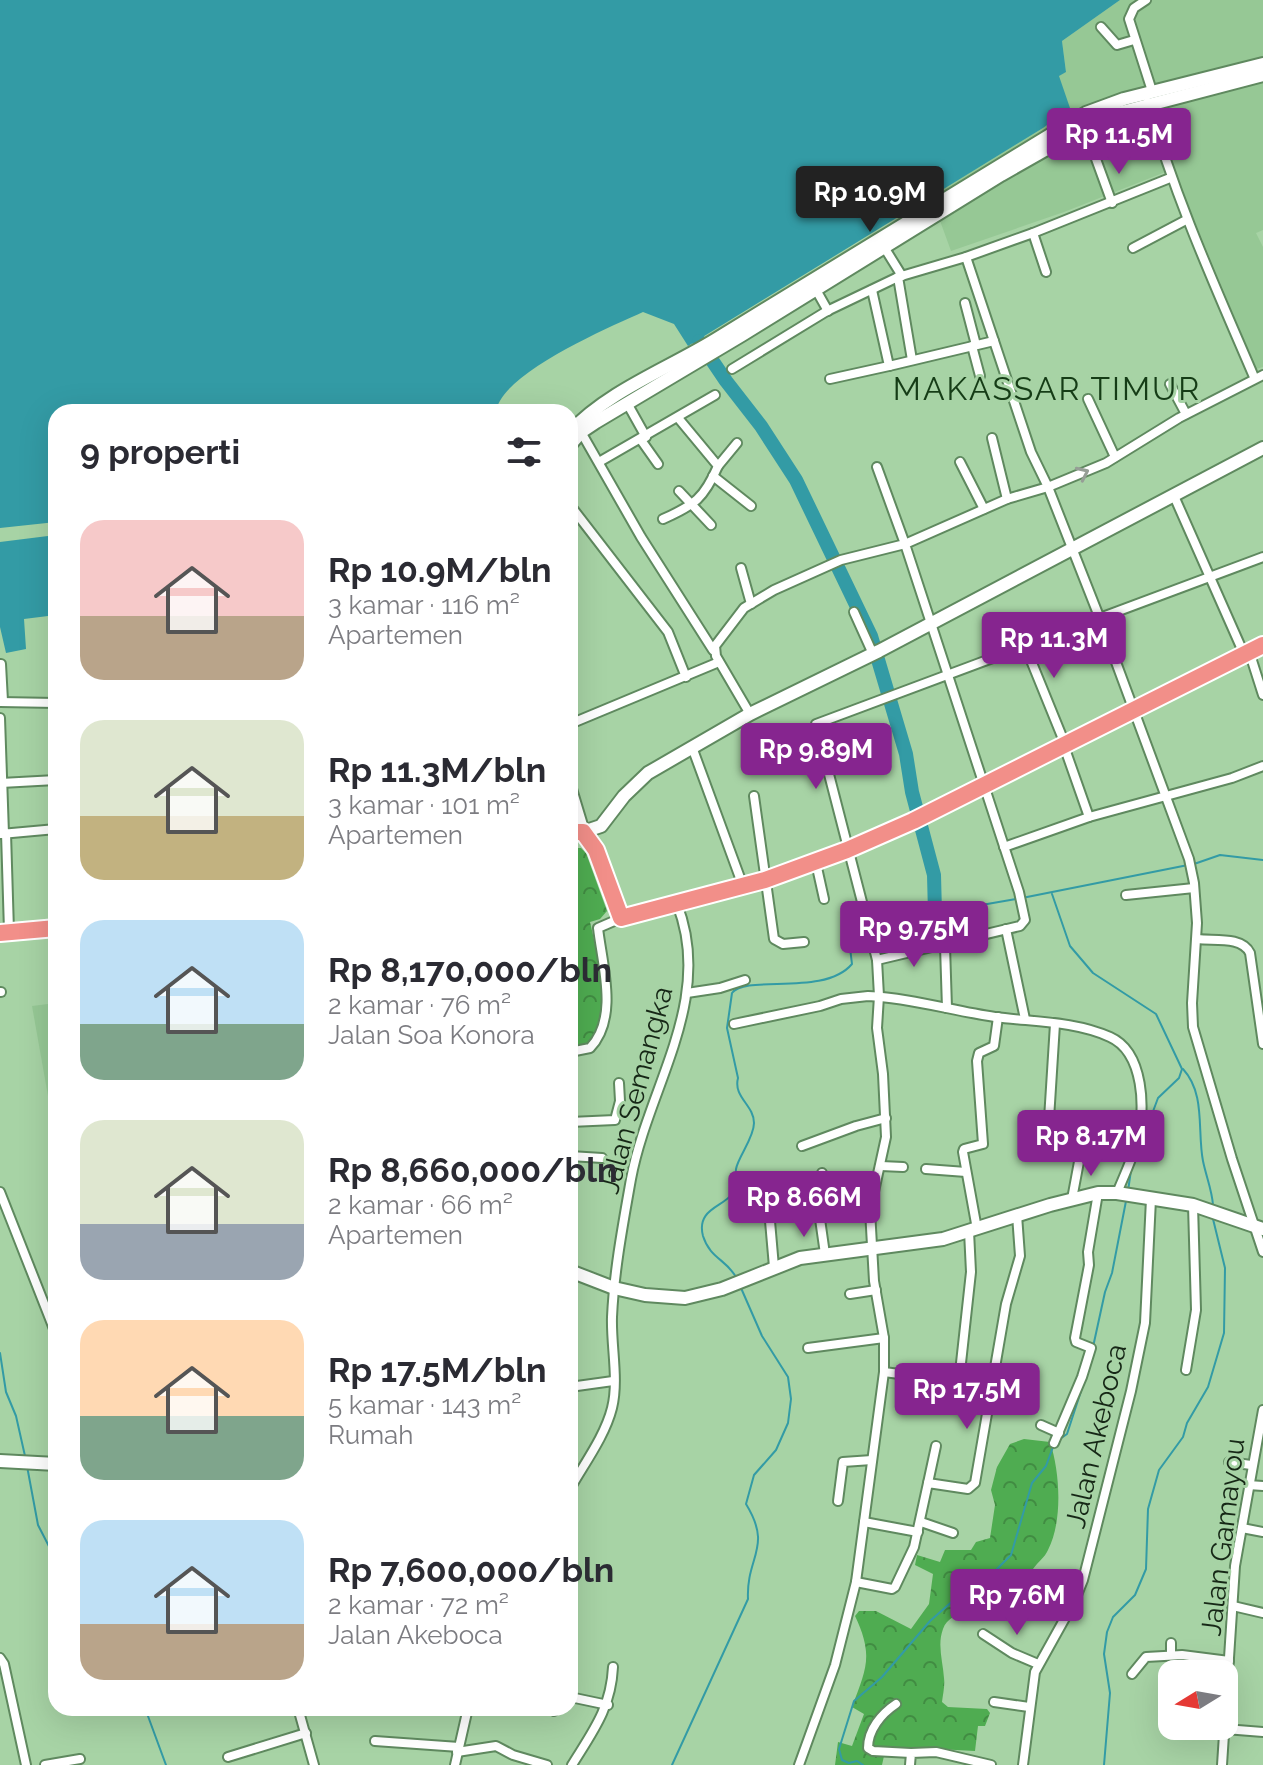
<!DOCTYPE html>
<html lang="id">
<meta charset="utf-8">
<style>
:root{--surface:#fff;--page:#f7f7f7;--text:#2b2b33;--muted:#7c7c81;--accent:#86258f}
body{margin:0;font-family:Raleway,sans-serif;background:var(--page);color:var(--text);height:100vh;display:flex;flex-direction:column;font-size:30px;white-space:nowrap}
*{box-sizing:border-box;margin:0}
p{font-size:26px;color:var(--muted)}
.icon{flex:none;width:44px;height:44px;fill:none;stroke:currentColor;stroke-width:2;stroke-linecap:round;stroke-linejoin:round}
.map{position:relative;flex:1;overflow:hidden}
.sheet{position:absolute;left:48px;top:404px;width:530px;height:1312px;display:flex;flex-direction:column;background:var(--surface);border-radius:24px;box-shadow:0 8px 32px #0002}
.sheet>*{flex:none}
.needle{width:52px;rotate:259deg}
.buttons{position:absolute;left:1158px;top:1660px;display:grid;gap:16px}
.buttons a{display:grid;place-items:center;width:80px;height:80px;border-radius:16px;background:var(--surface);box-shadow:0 8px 32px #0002;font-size:40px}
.price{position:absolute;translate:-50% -68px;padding:0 18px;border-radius:8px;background:var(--accent);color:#fff;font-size:26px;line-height:52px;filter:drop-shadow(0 2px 4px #0008)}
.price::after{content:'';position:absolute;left:50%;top:48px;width:24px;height:18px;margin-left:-12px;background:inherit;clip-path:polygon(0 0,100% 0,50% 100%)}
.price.active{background:#222;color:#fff}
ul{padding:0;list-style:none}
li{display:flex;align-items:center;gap:24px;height:200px;padding:0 32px}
li span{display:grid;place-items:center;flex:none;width:224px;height:160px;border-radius:24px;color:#555}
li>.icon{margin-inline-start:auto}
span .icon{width:96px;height:96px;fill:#fffc;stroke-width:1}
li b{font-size:34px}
h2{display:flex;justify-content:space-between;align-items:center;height:96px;padding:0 32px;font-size:34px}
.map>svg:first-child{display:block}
.built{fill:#96c895}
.forest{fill:url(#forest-crowns)}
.water{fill:#339ba5}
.pier{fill:#a7d3a5}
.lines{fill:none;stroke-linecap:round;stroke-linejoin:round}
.stream{stroke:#339ba5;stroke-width:2}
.river{stroke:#339ba5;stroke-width:14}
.street-casing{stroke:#5f895f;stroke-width:12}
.secondary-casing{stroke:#5f895f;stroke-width:16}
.highway-casing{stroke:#fff;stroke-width:20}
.street{stroke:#fff;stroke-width:8}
.secondary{stroke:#fff;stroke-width:12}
.highway{stroke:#f28f89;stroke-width:16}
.oneway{stroke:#969e96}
.labels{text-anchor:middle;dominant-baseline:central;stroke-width:6;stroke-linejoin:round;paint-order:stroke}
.street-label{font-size:28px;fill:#162716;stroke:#a7d3a5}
.quarter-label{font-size:32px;letter-spacing:2px;fill:#153c16;stroke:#a7d3a5}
</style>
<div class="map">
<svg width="1263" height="1765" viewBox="0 0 1263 1765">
<defs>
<pattern id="forest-crowns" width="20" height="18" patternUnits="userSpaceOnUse" patternTransform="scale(2)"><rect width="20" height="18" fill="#4fac51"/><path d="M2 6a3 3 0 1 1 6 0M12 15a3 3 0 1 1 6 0" fill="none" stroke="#418c42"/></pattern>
</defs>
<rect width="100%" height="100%" fill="#a7d3a5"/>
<g class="built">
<path d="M1120,0H1263V230L1256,233L1263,247V367L1256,369L1173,169L1064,212L951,251L931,196L1043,128L1058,76L1066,71L1062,41Z"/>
<path d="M56,1003V1141L32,1006Z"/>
</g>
<g class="forest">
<path d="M570,848H581L586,853L607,911L600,919L590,922C597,952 612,1014 593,1041C588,1048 578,1048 570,1050Z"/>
<path d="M1024,1439L1050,1442C1060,1472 1063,1521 1048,1550C1045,1557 1038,1562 1033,1569C1021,1589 1023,1598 997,1607C980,1613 951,1608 943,1629C937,1645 943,1662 944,1678C945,1686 943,1694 942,1702L948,1707L987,1709L990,1713L985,1726H978L975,1751L937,1749L907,1757L884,1756L882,1765H835L838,1742L852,1746L864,1714L852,1707C866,1669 874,1656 855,1616L859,1611H876L911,1629L929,1604L933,1574L915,1565L917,1555L940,1562L945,1550H971L976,1542L990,1538L995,1505L991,1490L997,1467L1010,1444Z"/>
</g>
<path class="water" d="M0,0H1120L1062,41L1066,72L1059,76L1070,108L1043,128L688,346L674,324L643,312C608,328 501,373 496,412H56V615L24,619L26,649L6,653L0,627Z"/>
<path class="pier" d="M56,522V535L0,542V528Z"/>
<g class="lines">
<g class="stream">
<path d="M1194,864L1220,855L1263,860"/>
<path d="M1052,894L1070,946L1093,973L1156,1014L1182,1069L1179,1078L1158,1098L1136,1157"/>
<path d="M1022,898L1188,865"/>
<path d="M872,924L1016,899"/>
<path d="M1183,1069C1206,1094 1197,1131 1203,1161C1206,1176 1212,1190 1213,1205"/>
<path d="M1128,1191L1131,1170"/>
<path d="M737,1279C728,1260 710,1259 703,1236C696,1209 723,1207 732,1194C737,1186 735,1177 736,1169C738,1157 754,1138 754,1123C754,1105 733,1097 738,1078L727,1028L732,993C747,974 824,997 852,964L848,932L853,928L866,925"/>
<path d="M1093,1347L1105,1292L1112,1273L1126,1201"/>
<path d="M0,1353L6,1392L16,1416L25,1456"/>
<path d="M1060,1439L1067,1434L1082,1388"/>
<path d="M27,1466L38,1525L56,1560"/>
<path d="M145,1708L166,1765"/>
<path d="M672,1765L748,1599C746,1556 773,1548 746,1504L754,1475L776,1450L788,1423L791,1399L788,1377L762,1336L741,1288"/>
<path d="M863,1765L857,1761L849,1763L842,1760L839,1749L854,1701L882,1677L930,1621L955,1599L996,1570L1011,1555L1032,1483L1046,1466L1053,1447"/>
<path d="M1104,1765L1110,1693L1104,1654L1107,1632L1113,1617L1135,1595L1146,1569L1148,1509L1159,1470L1183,1437L1187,1423L1208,1387L1224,1333L1225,1268L1213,1219"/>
</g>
<path class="river" d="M699,341L726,381L761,426L796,480L871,636L906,754L912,792L934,875L935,913"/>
<defs>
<g id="street">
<path d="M1146,0L1134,8L1129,19L1152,91"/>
<path d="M1101,27L1117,45L1134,40"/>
<path d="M1148,102C1175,198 1215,286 1254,377"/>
<path d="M1096,159L1112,203"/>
<path d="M1033,233L1046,272"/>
<path d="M884,247L902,276"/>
<path d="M1133,248L1186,220"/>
<path d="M898,277L912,360"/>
<path d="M815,288L828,311"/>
<path d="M872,290L889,366L994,341"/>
<path d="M965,303L976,345"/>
<path d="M972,346L980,376"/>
<path d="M732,369L827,311L898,277L966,257L1033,233L1170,178"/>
<path d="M1263,375L1179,418L1106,463L1048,487L1100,619L1189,859L1194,883L1197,923L1192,1003L1193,1027L1232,1159L1263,1252"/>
<path d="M830,379L889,366"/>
<path d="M1170,384L1186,414"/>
<path d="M1088,399L1115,457"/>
<path d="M627,403L646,437"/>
<path d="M581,432L641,537L713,650"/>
<path d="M992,438L1007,499"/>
<path d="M641,440L658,464"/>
<path d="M599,462L715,395"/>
<path d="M960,462L984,509"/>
<path d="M718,466L737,443"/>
<path d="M713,476L751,506"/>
<path d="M679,491L711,525"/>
<path d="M1174,496L1244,654"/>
<path d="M570,505L668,632L686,677"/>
<path d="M663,519C695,505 704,498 718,466L679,419"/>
<path d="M741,568L751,604"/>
<path d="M854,612L873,654"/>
<path d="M1017,626L1065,744"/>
<path d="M1249,651L1263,695"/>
<path d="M1,664L3,701"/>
<path d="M0,702L56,703"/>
<path d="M750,714L716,656L715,646L744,608L774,590L841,560L905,544L877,467"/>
<path d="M0,718L4,834"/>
<path d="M570,724L719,662"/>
<path d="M1064,746L1089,817"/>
<path d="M692,747L743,886"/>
<path d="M1,783L56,780"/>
<path d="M754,796L774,939L783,944L804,942"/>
<path d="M6,833L9,931"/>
<path d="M1,834L56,829"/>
<path d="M1004,847L1089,817L1232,778L1263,766"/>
<path d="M816,863L824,899"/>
<path d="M1126,895L1194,888"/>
<path d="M1006,929L1025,1019"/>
<path d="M1198,939C1214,941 1242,936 1250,953L1263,1044"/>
<path d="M945,946L947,1008"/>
<path d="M877,960L1020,926L1025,920L1019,892L905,544L1007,499L1048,487L1031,452L966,257"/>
<path d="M0,992H1"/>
<path d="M687,993L720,988L745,980"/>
<path d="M734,1024L820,1006L841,999L868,996C911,998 953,1011 995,1017C1033,1022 1075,1021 1110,1037C1144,1052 1146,1110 1137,1142C1132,1159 1124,1176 1117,1193"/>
<path d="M570,1052L590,1048C619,1018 602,964 598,928L621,918"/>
<path d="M1049,1119L1055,1024"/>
<path d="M570,1122L615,1120L620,1101L619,1083"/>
<path d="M802,1146L856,1126L886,1118"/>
<path d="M570,1156L602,1158"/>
<path d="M881,1166L903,1167"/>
<path d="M926,1169L966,1172"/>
<path d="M822,1173L820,1219L825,1254"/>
<path d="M0,1192L56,1334"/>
<path d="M1072,1199L1081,1151"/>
<path d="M770,1221L774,1267"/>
<path d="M977,1229L963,1152L964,1149L983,1144L977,1061L979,1053L994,1046L998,1017"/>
<path d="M850,1294L876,1290"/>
<path d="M808,1348L884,1338"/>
<path d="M1186,1370L1196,1310L1193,1205"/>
<path d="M884,1372L915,1376L957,1375L960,1372L971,1272L969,1231"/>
<path d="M577,1386L613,1381"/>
<path d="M1041,1425L1059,1433"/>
<path d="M1054,1443L1082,1377L1091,1348L1076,1342L1075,1338L1089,1265L1088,1252L1098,1193"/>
<path d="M1229,1462L1251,1465"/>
<path d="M928,1483L936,1446"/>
<path d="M1248,1485L1263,1486"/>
<path d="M570,1489C584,1464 605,1436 612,1408C619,1380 611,1346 612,1317C614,1272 623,1224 631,1179C648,1087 715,1000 677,904"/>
<path d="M838,1501L843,1462L872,1460"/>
<path d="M864,1522L918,1532"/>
<path d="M921,1522L953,1533"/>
<path d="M1242,1528L1263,1532"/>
<path d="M856,1582L892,1589L895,1587L914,1547L928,1483L968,1489L975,1483L1006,1304L1020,1256L1017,1215"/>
<path d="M1233,1606L1263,1613"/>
<path d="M983,1634L1012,1653L1038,1664"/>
<path d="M1171,1643V1655"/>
<path d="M0,1658L4,1664L26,1765"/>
<path d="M1132,1674L1146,1657L1182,1655L1229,1661"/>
<path d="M570,1697L608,1705"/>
<path d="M994,1702L1029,1707"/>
<path d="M896,1704C881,1714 868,1730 868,1748L873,1751L911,1753"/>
<path d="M298,1708L314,1765"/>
<path d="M554,1711L555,1708"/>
<path d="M1225,1729L1263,1732"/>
<path d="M375,1741L459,1747"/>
<path d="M457,1752L496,1746L513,1755L547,1765"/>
<path d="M228,1757L306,1733"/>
<path d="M45,1765L80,1759"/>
<path d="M455,1765L468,1708"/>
<path d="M572,1765C593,1731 611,1708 613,1667"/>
<path d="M799,1765L835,1665L856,1582L884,1372V1338L874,1281L870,1210L886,1137L883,1074L877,1028L879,996L877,960L816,724L1263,557"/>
<path d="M910,1765L911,1753L936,1752L991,1765"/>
<path d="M1023,1765L1035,1672L1075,1600L1083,1580L1131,1391L1145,1323L1151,1199"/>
<path d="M1222,1765L1235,1566L1263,1410"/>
</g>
<g id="secondary">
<path d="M570,432C609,390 670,368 718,338C841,263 963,187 1086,113L1124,99L1263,64"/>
<path d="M570,445L581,432L596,422L742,335L1001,175L1103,117L1263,75"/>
<path d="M570,789L583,832L601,826L624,796L648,773L750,714L879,651L1263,448"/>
<path d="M570,1271L614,1288L645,1295L685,1298L722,1289L800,1258L943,1239L1050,1205L1098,1193H1117L1193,1205L1263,1229"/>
<path d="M0,1461L56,1464"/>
</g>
<g id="highway">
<path d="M570,832H583L596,850L621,918L765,880L847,850L913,821L1263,645"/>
<path d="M0,933L56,928"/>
</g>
</defs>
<use href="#street" class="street-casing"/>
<use href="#secondary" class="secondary-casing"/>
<use href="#highway" class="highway-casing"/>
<use href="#street" class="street"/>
<use href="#secondary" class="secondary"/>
<use href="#highway" class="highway"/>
</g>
<defs><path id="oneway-chevron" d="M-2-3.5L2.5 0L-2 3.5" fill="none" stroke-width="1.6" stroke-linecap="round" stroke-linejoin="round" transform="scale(2)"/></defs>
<use class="oneway" href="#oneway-chevron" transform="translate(1083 473) rotate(-25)"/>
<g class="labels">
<g class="street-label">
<text transform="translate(636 1090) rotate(-75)">Jalan Semangka</text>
<text transform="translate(1096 1436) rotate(-77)">Jalan Akeboca</text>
<text transform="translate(1223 1537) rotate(-83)">Jalan Gamayou</text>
</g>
<g class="quarter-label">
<text x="1047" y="388">MAKASSAR TIMUR</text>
</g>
</g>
</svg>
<div class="buttons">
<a><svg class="needle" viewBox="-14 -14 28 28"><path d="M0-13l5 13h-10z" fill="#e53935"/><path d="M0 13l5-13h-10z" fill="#7c7c81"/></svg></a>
</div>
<b class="price" style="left:1119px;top:176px">Rp 11.5M</b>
<b class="price active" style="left:870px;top:234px">Rp 10.9M</b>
<b class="price" style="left:1054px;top:680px">Rp 11.3M</b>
<b class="price" style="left:816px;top:791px">Rp 9.89M</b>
<b class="price" style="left:914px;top:969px">Rp 9.75M</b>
<b class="price" style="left:1091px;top:1178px">Rp 8.17M</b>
<b class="price" style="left:804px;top:1239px">Rp 8.66M</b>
<b class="price" style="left:967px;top:1431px">Rp 17.5M</b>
<b class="price" style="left:1017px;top:1637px">Rp 7.6M</b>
<section class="sheet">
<h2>9 properti<svg class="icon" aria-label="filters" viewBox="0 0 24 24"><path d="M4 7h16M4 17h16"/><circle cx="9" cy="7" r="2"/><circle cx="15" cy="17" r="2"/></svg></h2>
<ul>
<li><span style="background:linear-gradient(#f6c9c9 60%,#b9a48a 0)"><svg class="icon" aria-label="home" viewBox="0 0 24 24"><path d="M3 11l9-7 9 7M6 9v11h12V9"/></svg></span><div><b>Rp 10.9M/bln</b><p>3 kamar · 116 m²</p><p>Apartemen</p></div></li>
<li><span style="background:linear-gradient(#dfe7d0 60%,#c2b280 0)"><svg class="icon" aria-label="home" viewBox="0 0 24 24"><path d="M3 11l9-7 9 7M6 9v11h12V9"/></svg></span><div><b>Rp 11.3M/bln</b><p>3 kamar · 101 m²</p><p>Apartemen</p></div></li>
<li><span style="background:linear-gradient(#bfe0f5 65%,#7fa58c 0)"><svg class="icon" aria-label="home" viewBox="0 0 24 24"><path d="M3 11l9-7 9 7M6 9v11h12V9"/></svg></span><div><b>Rp 8,170,000/bln</b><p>2 kamar · 76 m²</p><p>Jalan Soa Konora</p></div></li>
<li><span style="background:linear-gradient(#dfe7d0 65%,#9aa5b1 0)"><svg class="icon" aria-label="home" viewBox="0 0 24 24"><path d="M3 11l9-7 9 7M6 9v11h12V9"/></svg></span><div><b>Rp 8,660,000/bln</b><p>2 kamar · 66 m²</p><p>Apartemen</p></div></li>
<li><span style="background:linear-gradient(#ffd9b3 60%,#7fa58c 0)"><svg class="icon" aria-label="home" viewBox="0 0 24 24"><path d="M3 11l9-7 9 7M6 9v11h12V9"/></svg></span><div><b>Rp 17.5M/bln</b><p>5 kamar · 143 m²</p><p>Rumah</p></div></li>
<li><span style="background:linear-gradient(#bfe0f5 65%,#b9a48a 0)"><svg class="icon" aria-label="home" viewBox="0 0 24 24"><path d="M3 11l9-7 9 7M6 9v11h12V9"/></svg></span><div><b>Rp 7,600,000/bln</b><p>2 kamar · 72 m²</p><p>Jalan Akeboca</p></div></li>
</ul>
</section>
</div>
